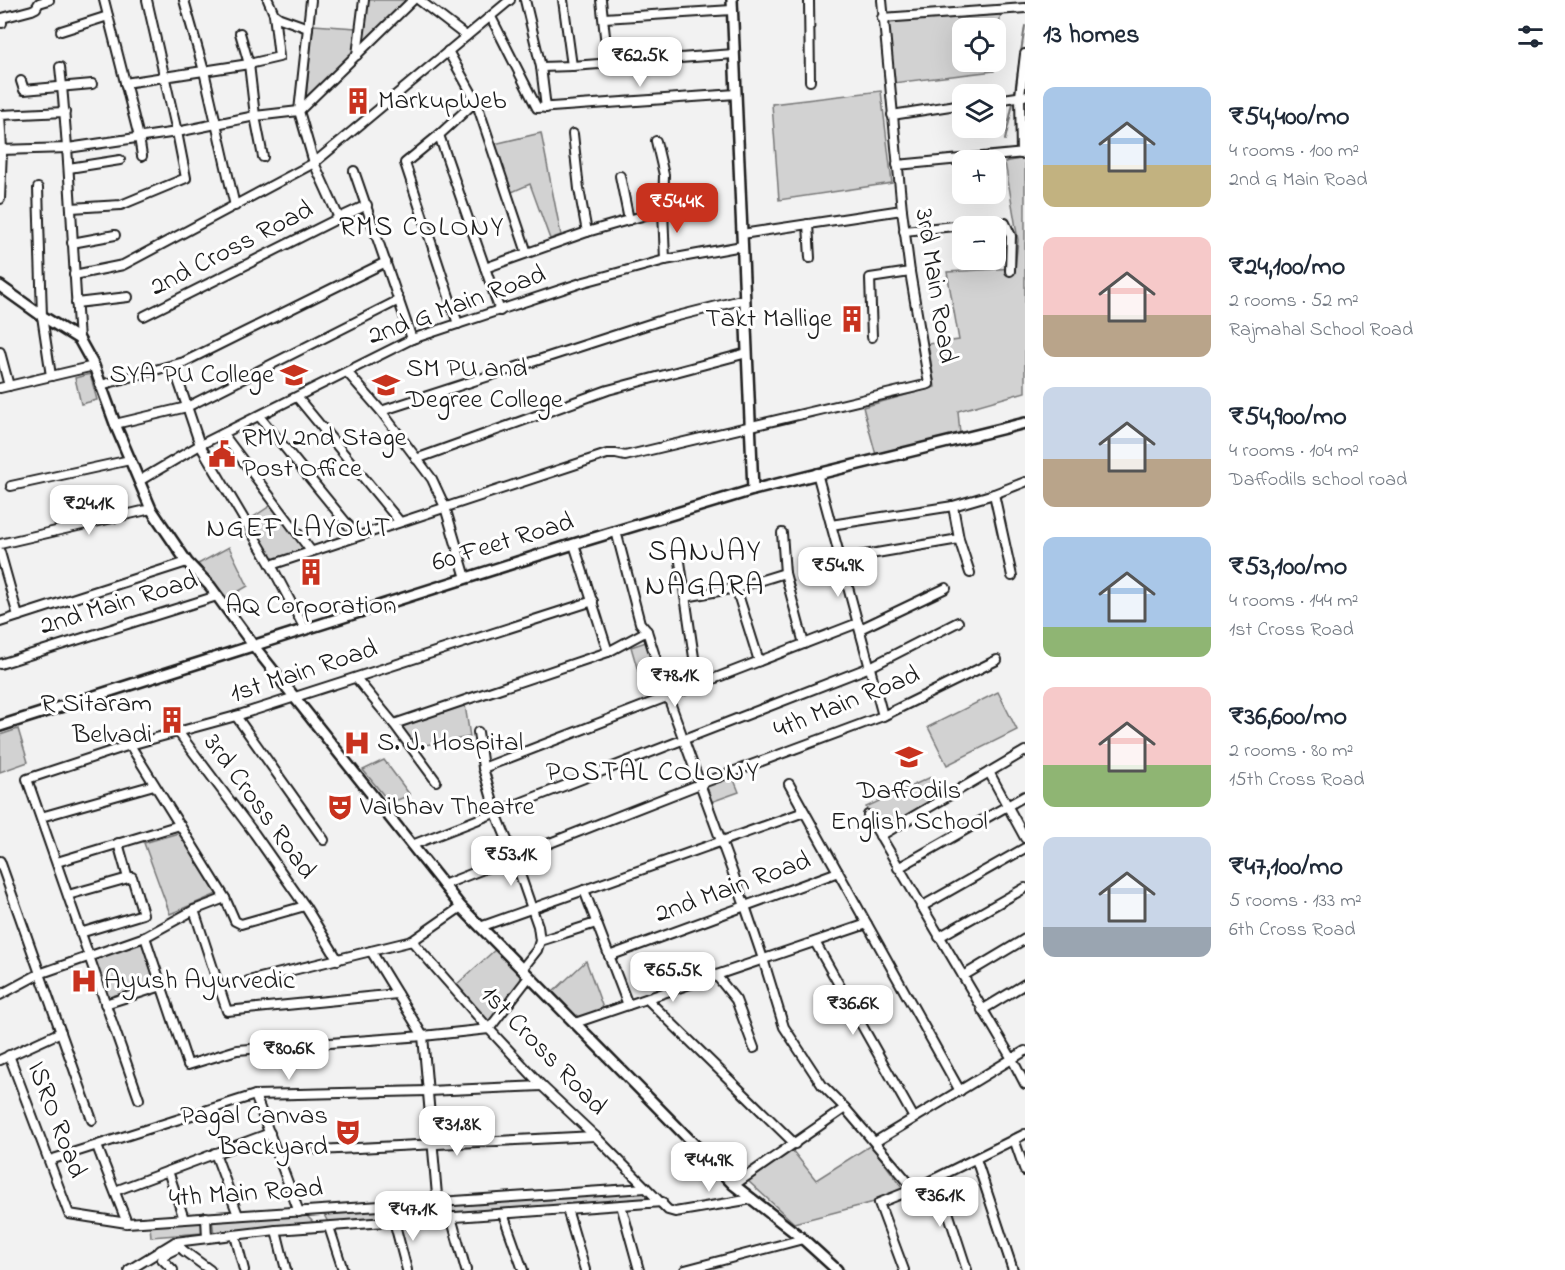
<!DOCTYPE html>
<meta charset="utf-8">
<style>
:root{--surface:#fff;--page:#f2f2f3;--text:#1f2937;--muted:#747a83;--accent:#c8321e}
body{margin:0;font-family:"Indie Flower",sans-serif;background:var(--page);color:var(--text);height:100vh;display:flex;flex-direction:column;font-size:22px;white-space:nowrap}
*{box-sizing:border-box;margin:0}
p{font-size:20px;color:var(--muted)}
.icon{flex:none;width:33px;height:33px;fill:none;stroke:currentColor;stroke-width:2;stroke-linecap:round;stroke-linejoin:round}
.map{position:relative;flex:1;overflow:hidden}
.panel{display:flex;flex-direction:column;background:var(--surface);width:540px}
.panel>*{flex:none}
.fabs{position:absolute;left:952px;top:18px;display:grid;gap:12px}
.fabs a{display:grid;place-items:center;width:54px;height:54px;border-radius:12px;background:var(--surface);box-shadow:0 6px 24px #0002;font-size:30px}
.price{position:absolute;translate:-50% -51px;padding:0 14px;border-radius:12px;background:#fff;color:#222;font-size:20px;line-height:39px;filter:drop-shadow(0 2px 3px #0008)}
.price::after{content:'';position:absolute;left:50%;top:36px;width:18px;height:14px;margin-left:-9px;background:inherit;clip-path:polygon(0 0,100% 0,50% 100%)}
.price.active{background:var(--accent);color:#fff}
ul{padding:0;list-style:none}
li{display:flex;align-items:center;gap:18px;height:150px;padding:0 18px}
li span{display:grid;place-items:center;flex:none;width:168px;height:120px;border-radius:12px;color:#555}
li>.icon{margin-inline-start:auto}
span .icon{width:72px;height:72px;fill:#fffc;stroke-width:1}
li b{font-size:26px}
h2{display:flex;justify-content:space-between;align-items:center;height:72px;padding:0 18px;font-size:26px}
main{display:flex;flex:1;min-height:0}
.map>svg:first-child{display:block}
.green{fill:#d2d2d2;stroke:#777;stroke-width:1.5}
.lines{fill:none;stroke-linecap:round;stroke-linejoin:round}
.stream{stroke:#707070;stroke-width:2}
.minor-casing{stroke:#1c1c1c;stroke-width:12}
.tertiary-casing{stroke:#1c1c1c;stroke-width:14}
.minor{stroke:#fff;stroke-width:8}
.tertiary{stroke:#fff;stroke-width:9}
.labels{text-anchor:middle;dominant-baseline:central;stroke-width:6;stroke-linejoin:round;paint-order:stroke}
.poi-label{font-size:27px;fill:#1c1c1c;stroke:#fff;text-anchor:start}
.street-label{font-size:27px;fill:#1c1c1c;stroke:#fff}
.neighbourhood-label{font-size:28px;letter-spacing:1.5px;fill:#1c1c1c;stroke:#fff}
.quarter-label{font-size:30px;letter-spacing:1.5px;fill:#1c1c1c;stroke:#fff}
</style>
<main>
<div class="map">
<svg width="1025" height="1270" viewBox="0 0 1025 1270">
<rect width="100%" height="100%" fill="#f2f2f2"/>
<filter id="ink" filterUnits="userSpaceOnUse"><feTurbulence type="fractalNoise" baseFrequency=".0167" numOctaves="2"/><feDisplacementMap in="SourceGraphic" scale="12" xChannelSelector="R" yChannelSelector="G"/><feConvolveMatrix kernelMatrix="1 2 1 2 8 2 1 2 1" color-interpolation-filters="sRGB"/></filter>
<g filter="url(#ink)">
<g class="green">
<path d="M368,0H408L362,45Z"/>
<path d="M1001,12L996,52V28H963V62H995L994,71L893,83L888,21Z"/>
<path d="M313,25L356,28L355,52L306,98Z"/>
<path d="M881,91L892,183L779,200L772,104Z"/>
<path d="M541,133L561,235L550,239L530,184L512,192L494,144Z"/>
<path d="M1025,158V392L958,411L960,434L876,455L863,407L935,387L928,344L959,340L947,272L1015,268L1018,240L1005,162Z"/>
<path d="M90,374L97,400L81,404L75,378Z"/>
<path d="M273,504L307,549L273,561L249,520Z"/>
<path d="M229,547L248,586L227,598L198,564Z"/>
<path d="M649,641L657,665L638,671L631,647Z"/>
<path d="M998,692L1017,730L947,765L928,727Z"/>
<path d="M465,705L470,737L414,747L401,727Z"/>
<path d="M18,729L28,762L0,772V735Z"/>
<path d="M384,760L410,795L390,803L363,770Z"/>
<path d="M732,775L739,792L711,802L705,784Z"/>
<path d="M931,777L941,796L880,833L866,807Z"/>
<path d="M182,832L217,894L170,914L144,843Z"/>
<path d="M144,941L159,985L107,1002L92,959Z"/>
<path d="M496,949L523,979L488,1024L456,985Z"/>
<path d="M586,961L604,1011L579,1019L553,992Z"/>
<path d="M871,1145L905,1191L874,1202L794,1223L746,1179L792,1150L816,1180Z"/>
<path d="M645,1191L658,1201L329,1224L323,1213Z"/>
<path d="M305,1214L315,1224L214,1234L212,1219Z"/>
<path d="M203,1222L202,1233L151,1237L150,1226Z"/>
</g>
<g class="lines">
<g class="stream">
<path d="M1015,91L1025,26"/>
<path d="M1005,140L1013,103"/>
</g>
<defs>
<g id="minor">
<path d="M104,0L139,137L142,156"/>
<path d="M184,0L204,71L235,206"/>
<path d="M268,0L274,14L280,18L308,28"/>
<path d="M311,0L299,111L314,163L339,218L367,205"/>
<path d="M419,0L466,36"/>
<path d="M525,0L541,67L546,108"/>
<path d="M563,0L572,66"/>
<path d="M601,0L608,63"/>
<path d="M809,0L810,81"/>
<path d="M491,17L537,108L736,94"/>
<path d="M604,18L732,10"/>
<path d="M882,18L1025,8"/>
<path d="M2,23V18L32,10L36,8L39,3L49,0"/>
<path d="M61,31L108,16"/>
<path d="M240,33L249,64L255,116L263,157"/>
<path d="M448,51L476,101L527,253"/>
<path d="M357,55L364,0"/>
<path d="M60,67C70,157 72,248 79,339"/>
<path d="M541,67L572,66L734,54"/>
<path d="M21,81L24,90L92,84"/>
<path d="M125,83L249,64L279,57L274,14"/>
<path d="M996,100L1024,96"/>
<path d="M892,115L963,104"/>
<path d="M573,134L579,189L587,232"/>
<path d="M439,135L500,311"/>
<path d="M656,141L664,175L663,210L665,260"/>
<path d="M0,150L68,148L177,132L255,116L299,111L413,0"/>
<path d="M1021,154L1020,96L1025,54"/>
<path d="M897,165L1025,153"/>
<path d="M69,168L120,160"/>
<path d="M354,171L412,339"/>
<path d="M620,176L629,220"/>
<path d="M38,188L42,316L51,376"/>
<path d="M0,199L2,149L0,115L65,112"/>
<path d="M71,208L121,205L186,178L177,132L147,0"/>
<path d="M808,224L810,258"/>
<path d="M904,231L995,222L1005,223L1011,236L1010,271"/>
<path d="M742,234L902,210"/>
<path d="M72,243L115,235"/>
<path d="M485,268L587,232L663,210"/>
<path d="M74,275L123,265L314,163L510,0"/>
<path d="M76,303L128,297"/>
<path d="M144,316L339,218"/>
<path d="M458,324L405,163L439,135L476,101"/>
<path d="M872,337L870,278L910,272"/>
<path d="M0,352L9,386"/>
<path d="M173,365L200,445L271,565L305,629"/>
<path d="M347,372L381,411L432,479L445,507L466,578"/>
<path d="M101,385L184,362L386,262"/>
<path d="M0,388L94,366"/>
<path d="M297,397L400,522"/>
<path d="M381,411L662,320L745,299"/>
<path d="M259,416L357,536"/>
<path d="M115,424L187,407L399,300"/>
<path d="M223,434L311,551"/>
<path d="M416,459L608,390L747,353"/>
<path d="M817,473L883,716"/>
<path d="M139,481L200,445L412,339L584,282L665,260L742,246"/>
<path d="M11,486L130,460"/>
<path d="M994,494L1012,576"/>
<path d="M953,506L959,539L970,573"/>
<path d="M831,525L953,506L994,494L1025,482"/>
<path d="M616,531L640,623L647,631L668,697L745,906L763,959L784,1027L822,1085L845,1108L914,1189"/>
<path d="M782,533L785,573L804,644"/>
<path d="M677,541L698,685"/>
<path d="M0,544L151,509"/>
<path d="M574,544L608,652"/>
<path d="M0,552L18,616"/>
<path d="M841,559L959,539"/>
<path d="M271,565L607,454H616L625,456L929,384L910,272L902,210L882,0"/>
<path d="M736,588L759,661"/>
<path d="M685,597L736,588L785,573"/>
<path d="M0,622L187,562"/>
<path d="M860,629L946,588"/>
<path d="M0,664L217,596"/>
<path d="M356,678L394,724L436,781"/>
<path d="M236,716L324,840"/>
<path d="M394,724L608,652L647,631"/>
<path d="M478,732L483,768L496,813L514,857L538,926L540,941L537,950L522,969"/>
<path d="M179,733L254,833L305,906L338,960"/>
<path d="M130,745L225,898"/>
<path d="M483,768L858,623"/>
<path d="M989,772L1025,838"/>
<path d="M789,784L960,1091"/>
<path d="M868,815L1012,1059L1025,1084"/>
<path d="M41,817L154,785"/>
<path d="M880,836L1025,751"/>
<path d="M118,843L128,878"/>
<path d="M412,845L870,667L958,622"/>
<path d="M0,861L92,1120"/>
<path d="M57,862L180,825"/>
<path d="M898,868L1025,796"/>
<path d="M443,885L700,784L883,716L997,660"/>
<path d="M584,890L628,1005"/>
<path d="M68,895L132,877L143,914L80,933"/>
<path d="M921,907L1025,848"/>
<path d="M194,910L227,1011L397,994"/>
<path d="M480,927L804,812"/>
<path d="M145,937L188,1065L237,1050L423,1036L489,1029L529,977"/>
<path d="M939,937L1025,888"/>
<path d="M412,941L489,1029L542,1086L595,1136L668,1210L675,1212L752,1199"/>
<path d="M540,941L596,923"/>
<path d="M815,942L914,1118"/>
<path d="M371,951L423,1036L439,1218"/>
<path d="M609,956L838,872"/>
<path d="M716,975L736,1000L754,1048"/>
<path d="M963,976L1025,939"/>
<path d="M248,981L412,941L461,907"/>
<path d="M0,995L39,974L145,937L194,910L225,898L235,921L241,924L305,906"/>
<path d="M647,999L795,1144"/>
<path d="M105,1004L162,986"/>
<path d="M982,1010L1025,984"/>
<path d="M575,1023L867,924"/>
<path d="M9,1055L69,1214L127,1223L646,1188"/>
<path d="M0,1060L61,1032"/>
<path d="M255,1095L299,1212"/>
<path d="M139,1099L27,779L130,745L236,716L593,601"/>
<path d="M1014,1139L1025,1171"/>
<path d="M875,1142L1025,1051"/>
<path d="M97,1146L127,1223"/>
<path d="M318,1150L595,1136"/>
<path d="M215,1153L238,1215"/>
<path d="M976,1159L1013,1270"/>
<path d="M50,1160L255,1095L428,1091L542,1086"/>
<path d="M168,1171L184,1219"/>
<path d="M937,1178L967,1270"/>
<path d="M734,1185L845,1108"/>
<path d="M115,1191L270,1133"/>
<path d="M621,1205L639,1270"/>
<path d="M567,1209L585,1270"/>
<path d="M503,1214L523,1270"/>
<path d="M206,1217L207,1238"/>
<path d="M451,1217L466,1270"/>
<path d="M394,1221L407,1270"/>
<path d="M329,1227L343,1270"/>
<path d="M276,1230L286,1270"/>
<path d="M235,1235L244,1270"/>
<path d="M175,1242L184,1251L210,1270"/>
<path d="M161,1250L164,1255L162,1259L173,1270"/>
<path d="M164,1255L180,1247"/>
<path d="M129,1270L175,1242L276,1230L662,1202"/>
<path d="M685,1270L803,1239"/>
<path d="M904,1270L879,1203L914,1189L1025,1134"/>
</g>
<g id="tertiary">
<path d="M732,0L753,490"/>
<path d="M0,286L42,316L79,339L94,366L117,429L151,509L187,562L210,586L253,645L461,907L734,1185L803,1239L837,1270"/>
<path d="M0,726L574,544L753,490L1025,423"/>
</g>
</defs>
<use href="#minor" class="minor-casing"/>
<use href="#tertiary" class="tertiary-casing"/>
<use href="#minor" class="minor"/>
<use href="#tertiary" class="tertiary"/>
</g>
</g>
<defs>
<symbol id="building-bare" viewBox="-9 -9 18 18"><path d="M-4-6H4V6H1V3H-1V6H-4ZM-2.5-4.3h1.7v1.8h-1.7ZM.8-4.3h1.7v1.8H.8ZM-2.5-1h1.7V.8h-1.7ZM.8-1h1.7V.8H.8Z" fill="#c8321e" stroke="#fff" stroke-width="2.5" paint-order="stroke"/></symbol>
<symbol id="university-bare" viewBox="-9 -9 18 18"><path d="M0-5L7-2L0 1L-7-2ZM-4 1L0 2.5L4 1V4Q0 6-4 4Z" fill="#c8321e" stroke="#fff" stroke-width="2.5" paint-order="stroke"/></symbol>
<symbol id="civic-bare" viewBox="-9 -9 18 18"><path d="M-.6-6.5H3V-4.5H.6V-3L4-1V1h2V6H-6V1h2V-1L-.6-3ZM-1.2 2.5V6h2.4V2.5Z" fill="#c8321e" stroke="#fff" stroke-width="2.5" paint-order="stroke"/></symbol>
<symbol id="hospital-bare" viewBox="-9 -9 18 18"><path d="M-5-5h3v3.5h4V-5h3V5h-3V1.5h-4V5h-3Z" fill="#c8321e" stroke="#fff" stroke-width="2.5" paint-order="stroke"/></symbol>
<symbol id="school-bare" viewBox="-9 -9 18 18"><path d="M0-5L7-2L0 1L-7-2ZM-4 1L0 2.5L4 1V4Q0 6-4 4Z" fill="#c8321e" stroke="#fff" stroke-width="2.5" paint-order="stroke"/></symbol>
<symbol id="theatre-bare" viewBox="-9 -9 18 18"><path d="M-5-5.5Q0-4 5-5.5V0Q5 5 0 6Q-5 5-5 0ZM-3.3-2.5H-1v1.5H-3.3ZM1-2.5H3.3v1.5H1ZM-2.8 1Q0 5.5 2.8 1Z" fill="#c8321e" stroke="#fff" stroke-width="2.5" paint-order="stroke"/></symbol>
</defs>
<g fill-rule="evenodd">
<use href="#building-bare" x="339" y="82" width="38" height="38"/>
<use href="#building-bare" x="833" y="300" width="38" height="38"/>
<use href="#university-bare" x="275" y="356" width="38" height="38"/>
<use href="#university-bare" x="367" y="366" width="38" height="38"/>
<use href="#civic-bare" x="203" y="435" width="38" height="38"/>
<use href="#building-bare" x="292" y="553" width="38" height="38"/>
<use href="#building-bare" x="153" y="701" width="38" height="38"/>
<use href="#hospital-bare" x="338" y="724" width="38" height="38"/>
<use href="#school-bare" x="890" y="738" width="38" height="38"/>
<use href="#theatre-bare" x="321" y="788" width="38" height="38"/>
<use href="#hospital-bare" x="65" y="962" width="38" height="38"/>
<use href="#theatre-bare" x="329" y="1113" width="38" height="38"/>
</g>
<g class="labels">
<g class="poi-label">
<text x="378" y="101">MarkupWeb</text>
<text x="832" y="319" text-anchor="end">Takt Mallige</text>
<text x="406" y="369">SM PU and<tspan x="406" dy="31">Degree College</tspan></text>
<text x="274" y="375" text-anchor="end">SYA PU College</text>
<text x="242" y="438">RMV 2nd Stage<tspan x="242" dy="31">Post Office</tspan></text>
<text x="311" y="606" text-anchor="middle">AQ Corporation</text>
<text x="152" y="704" text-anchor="end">R Sitaram<tspan x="152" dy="31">Belvadi</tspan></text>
<text x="377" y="743">S. J. Hospital</text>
<text x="909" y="791" text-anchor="middle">Daffodils<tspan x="909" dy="31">English School</tspan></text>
<text x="360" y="807">Vaibhav Theatre</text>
<text x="104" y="981">Ayush Ayurvedic</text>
<text x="328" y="1116" text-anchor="end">Pagal Canvas<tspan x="328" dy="31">Backyard</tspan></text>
</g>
<g class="street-label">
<text transform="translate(232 249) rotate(-27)">2nd Cross Road</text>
<text transform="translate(935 286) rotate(81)">3rd Main Road</text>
<text transform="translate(457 306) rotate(-20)">2nd G Main Road</text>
<text transform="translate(503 543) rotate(-17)">60 Feet Road</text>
<text transform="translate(119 604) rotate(-17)">2nd Main Road</text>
<text transform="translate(304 672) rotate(-18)">1st Main Road</text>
<text transform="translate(847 703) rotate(-22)">4th Main Road</text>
<text transform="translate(259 807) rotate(54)">3rd Cross Road</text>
<text transform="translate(733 888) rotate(-20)">2nd Main Road</text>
<text transform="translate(543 1051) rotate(46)">1st Cross Road</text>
<text transform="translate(56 1120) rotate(69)">ISRO Road</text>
<text transform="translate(246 1194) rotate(-4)">4th Main Road</text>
</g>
<g class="neighbourhood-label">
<text x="422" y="228">RMS COLONY</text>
<text x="299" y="529">NGEF LAYOUT</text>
<text x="653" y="773">POSTAL COLONY</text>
</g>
<g class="quarter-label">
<text x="705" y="553">SANJAY<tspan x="705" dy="34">NAGARA</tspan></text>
</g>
</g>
</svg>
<div class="fabs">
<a><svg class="icon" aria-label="locate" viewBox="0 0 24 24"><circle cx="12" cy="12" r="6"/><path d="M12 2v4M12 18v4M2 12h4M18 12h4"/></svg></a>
<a><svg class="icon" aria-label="layers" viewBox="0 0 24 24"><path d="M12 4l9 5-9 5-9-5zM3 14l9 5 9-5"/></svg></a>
<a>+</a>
<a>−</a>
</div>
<b class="price" style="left:640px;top:88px">₹62.5K</b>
<b class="price active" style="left:677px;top:234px">₹54.4K</b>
<b class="price" style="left:89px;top:536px">₹24.1K</b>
<b class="price" style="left:838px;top:598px">₹54.9K</b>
<b class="price" style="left:675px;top:708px">₹78.1K</b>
<b class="price" style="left:511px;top:887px">₹53.1K</b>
<b class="price" style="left:673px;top:1003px">₹65.5K</b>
<b class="price" style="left:853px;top:1036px">₹36.6K</b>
<b class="price" style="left:289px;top:1081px">₹80.6K</b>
<b class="price" style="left:457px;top:1157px">₹31.8K</b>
<b class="price" style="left:709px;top:1193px">₹44.9K</b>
<b class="price" style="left:940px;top:1228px">₹36.1K</b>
<b class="price" style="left:413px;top:1242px">₹47.1K</b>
</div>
<section class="panel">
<h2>13 homes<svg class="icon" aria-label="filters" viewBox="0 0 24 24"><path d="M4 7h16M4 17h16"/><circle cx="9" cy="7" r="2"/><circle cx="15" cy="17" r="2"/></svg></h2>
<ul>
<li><span style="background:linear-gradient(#a9c7e8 65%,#c2b280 0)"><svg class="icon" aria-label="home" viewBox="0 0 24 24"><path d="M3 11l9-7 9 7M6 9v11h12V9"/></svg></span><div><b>₹54,400/mo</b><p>4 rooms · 100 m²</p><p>2nd G Main Road</p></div></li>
<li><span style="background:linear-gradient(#f6c9c9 65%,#b9a48a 0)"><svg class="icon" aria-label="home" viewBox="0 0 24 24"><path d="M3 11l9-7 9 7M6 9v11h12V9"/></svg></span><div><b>₹24,100/mo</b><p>2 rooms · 52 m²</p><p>Rajmahal School Road</p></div></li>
<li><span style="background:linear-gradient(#c9d6e8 60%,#b9a48a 0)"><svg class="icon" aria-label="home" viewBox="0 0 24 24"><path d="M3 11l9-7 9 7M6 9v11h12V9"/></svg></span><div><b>₹54,900/mo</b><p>4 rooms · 104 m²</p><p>Daffodils school road</p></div></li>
<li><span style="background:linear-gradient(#a9c7e8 75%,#8fb573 0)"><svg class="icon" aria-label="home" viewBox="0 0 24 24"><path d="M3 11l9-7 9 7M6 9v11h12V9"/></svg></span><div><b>₹53,100/mo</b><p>4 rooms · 144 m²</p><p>1st Cross Road</p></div></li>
<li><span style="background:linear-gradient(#f6c9c9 65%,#8fb573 0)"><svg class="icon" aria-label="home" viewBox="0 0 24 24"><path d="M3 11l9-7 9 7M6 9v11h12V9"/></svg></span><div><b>₹36,600/mo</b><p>2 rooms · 80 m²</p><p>15th Cross Road</p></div></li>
<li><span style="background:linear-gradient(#c9d6e8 75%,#9aa5b1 0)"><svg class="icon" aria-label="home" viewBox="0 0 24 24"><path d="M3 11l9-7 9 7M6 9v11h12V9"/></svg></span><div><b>₹47,100/mo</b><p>5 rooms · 133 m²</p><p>6th Cross Road</p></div></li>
</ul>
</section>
</main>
